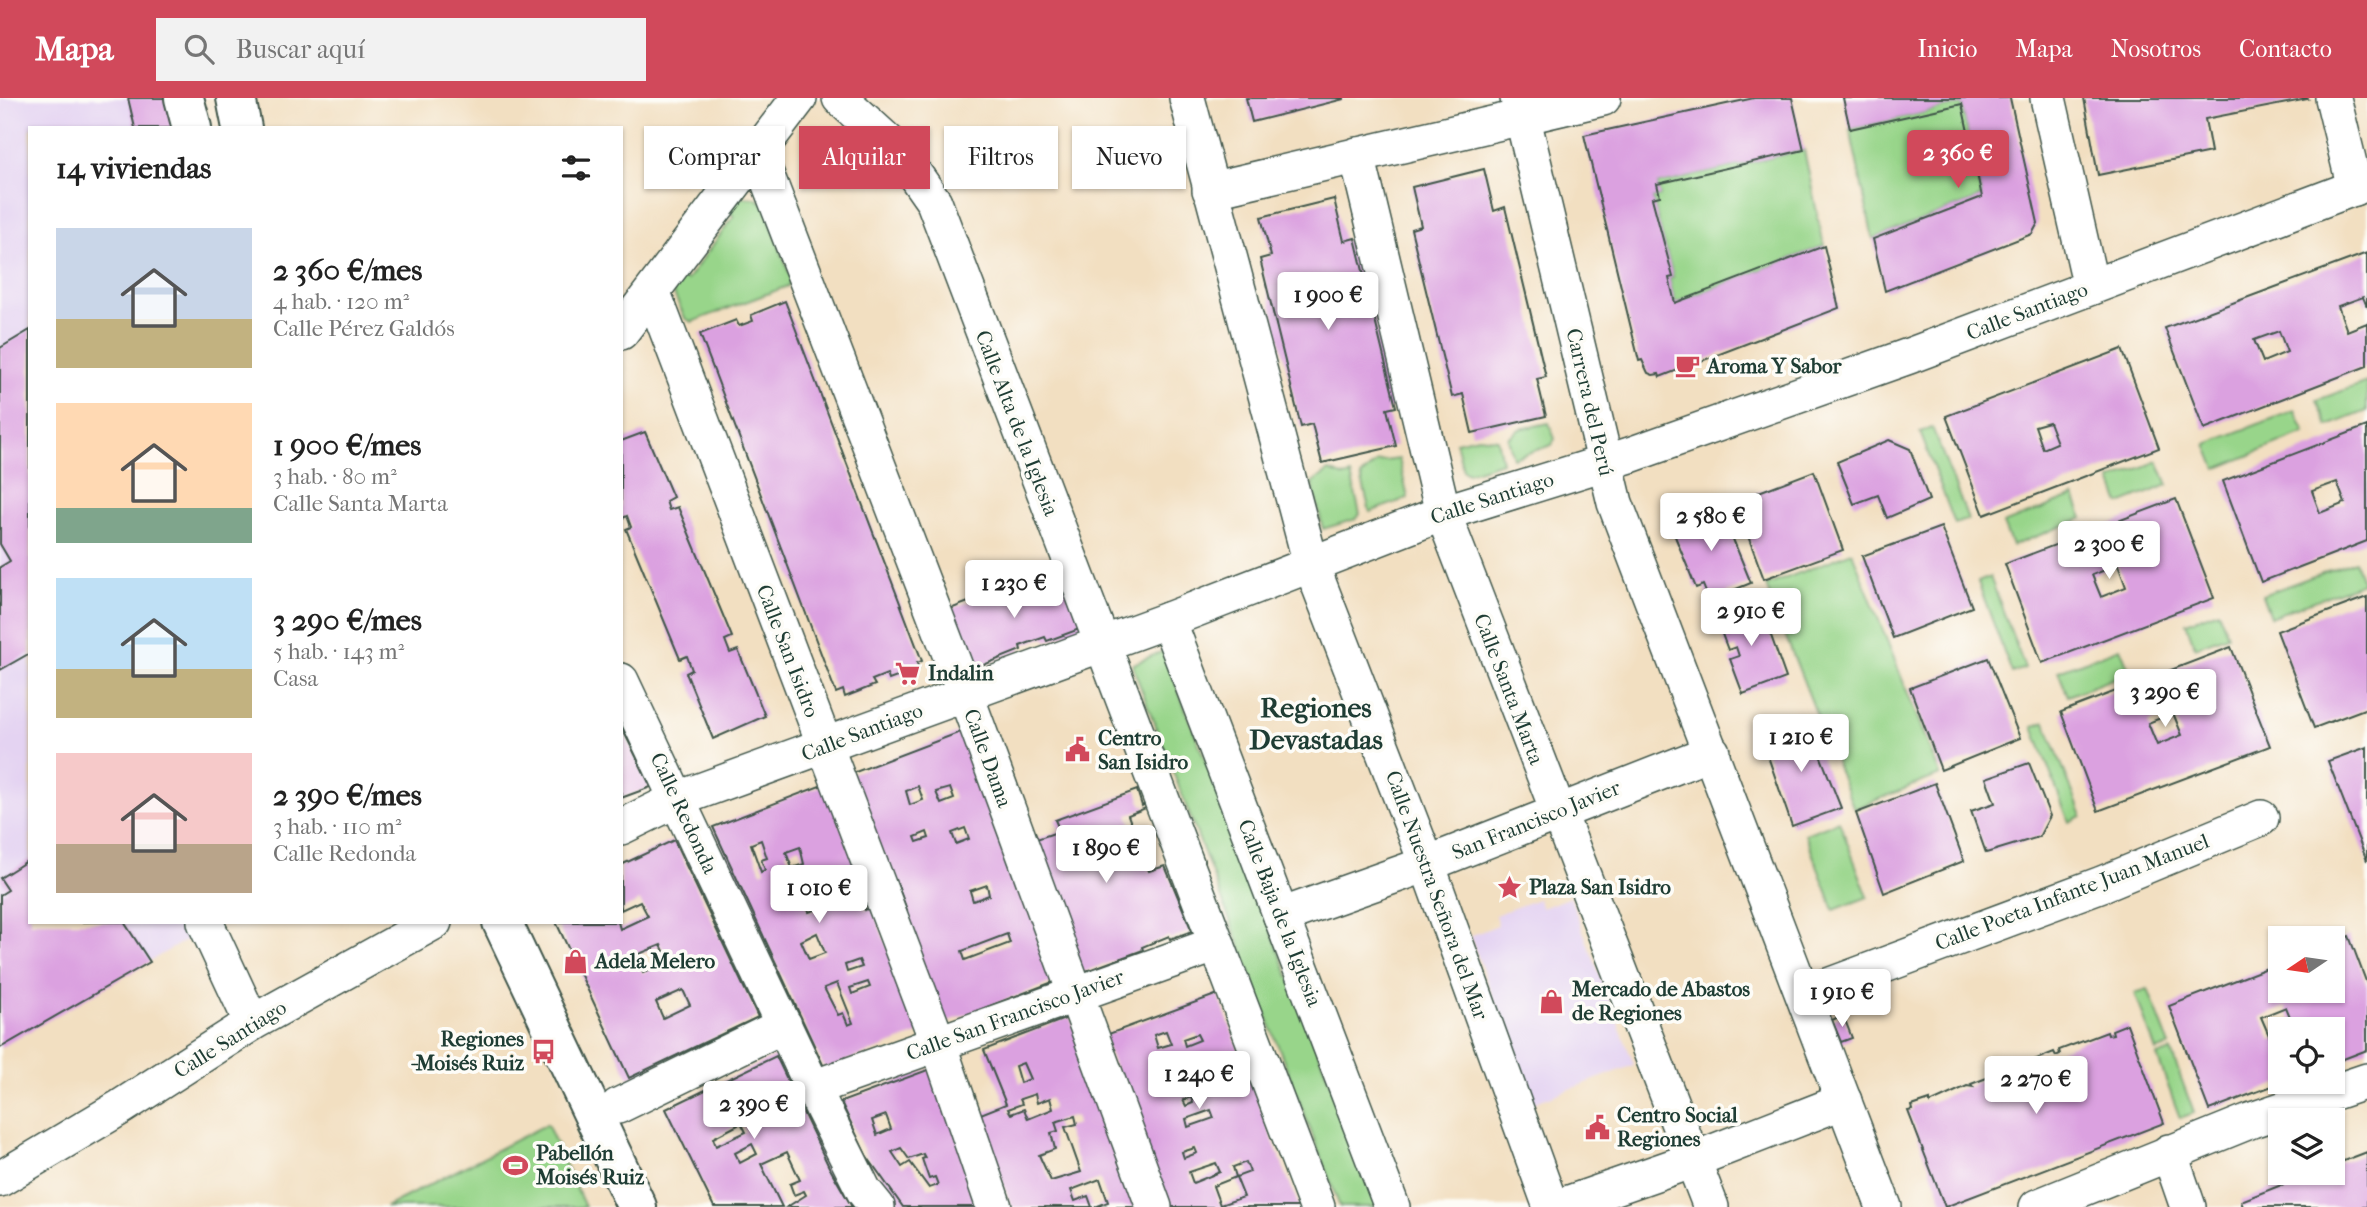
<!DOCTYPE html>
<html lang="es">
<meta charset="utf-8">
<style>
:root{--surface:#fff;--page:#f2f2f2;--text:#222;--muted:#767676;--accent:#d1495b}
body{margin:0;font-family:"IM FELL French Canon",serif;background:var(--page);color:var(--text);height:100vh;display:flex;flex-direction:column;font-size:26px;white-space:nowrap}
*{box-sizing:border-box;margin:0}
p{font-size:23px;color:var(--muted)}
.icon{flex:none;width:38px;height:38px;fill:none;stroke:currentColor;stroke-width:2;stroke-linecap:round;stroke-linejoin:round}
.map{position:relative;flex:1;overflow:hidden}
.drawer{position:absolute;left:28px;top:28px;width:595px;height:798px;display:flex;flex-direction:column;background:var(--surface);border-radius:0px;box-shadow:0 2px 5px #0004}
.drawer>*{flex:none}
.top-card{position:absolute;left:644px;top:28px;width:665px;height:63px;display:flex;gap:14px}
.needle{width:46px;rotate:257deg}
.buttons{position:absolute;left:2268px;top:828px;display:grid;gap:14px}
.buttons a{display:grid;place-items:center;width:77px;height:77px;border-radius:0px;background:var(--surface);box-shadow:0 2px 5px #0004;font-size:35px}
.price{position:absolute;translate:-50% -60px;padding:0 16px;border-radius:7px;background:#fff;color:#222;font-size:23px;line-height:46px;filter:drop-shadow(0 2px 4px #0008)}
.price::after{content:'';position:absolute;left:50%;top:42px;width:21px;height:16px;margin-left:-10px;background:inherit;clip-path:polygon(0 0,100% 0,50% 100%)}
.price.current{background:var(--accent);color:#fff}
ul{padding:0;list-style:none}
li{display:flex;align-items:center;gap:21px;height:175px;padding:0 28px}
li span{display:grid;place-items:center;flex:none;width:196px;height:140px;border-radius:0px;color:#555}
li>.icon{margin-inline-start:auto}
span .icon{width:84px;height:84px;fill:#fffc;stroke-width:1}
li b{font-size:30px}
h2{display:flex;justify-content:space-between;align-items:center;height:84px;padding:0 28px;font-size:30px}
.chip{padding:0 24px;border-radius:0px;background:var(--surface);box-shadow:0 2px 5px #0004;font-size:24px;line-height:63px}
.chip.current{background:var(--accent);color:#fff}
header{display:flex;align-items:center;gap:42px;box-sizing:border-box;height:98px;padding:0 35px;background:var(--accent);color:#fff}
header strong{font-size:33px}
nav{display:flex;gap:38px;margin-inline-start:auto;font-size:24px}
.search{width:490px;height:63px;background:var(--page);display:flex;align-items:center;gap:18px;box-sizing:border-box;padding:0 24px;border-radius:0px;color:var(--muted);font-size:26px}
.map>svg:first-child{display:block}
.built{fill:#e4d3f2}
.green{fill:#98d58a;stroke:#5c895f;stroke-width:2}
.building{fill:#dba1e0;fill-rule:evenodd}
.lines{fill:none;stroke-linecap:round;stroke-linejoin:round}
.minor-casing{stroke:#3f5549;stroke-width:38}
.major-casing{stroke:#3f5549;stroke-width:42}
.minor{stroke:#fff;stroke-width:35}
.major{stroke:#fff;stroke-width:38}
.labels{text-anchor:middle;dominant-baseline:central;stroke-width:7;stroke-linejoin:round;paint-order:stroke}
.street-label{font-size:21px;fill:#1f3d34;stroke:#fdfcf7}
.poi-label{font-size:21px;font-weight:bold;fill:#1f3d34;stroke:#fdfcf7;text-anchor:start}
.district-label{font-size:28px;font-weight:bold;fill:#1f3d34;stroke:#fdfcf7}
</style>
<header>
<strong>Mapa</strong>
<div class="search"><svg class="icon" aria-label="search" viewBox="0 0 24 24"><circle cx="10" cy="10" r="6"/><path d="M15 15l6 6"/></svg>Buscar aquí</div>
<nav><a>Inicio</a><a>Mapa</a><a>Nosotros</a><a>Contacto</a></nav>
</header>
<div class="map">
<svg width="2367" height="1109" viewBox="0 0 2367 1109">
<rect width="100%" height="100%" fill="#fdfcf7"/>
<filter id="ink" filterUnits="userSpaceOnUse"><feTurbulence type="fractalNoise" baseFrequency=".0143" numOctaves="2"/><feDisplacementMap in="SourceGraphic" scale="14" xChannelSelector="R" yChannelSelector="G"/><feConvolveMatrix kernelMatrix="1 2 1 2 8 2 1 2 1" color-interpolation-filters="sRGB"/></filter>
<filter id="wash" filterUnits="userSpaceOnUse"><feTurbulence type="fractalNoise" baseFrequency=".00686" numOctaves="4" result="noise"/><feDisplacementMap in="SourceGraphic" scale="28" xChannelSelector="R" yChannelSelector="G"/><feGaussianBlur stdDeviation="1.57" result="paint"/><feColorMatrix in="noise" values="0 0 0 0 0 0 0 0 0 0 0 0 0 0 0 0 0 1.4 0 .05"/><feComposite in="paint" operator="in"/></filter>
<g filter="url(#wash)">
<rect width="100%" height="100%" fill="#f2dfc1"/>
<g class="built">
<path d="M0,0H169L177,30H30V824H180L188,841L0,950Z"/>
<path d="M1570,799L1634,967L1533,1005L1470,838L1498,827L1495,817L1538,801L1542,810Z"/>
</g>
<g class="green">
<path d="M1962,6L1982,99L1873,141L1850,31Z"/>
<path d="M1804,52L1824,148L1675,205L1669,180L1673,179L1652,100L1660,98L1657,86Z"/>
<path d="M741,99L755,100L764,106L791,181L788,188L692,224L685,220L672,192L678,176L687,182L734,118L728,113Z"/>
<path d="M2367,284V313L2328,328L2317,302Z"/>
<path d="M2295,312L2305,335L2216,371L2206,346Z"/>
<path d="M1549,325L1555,341L1552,347L1513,360L1508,340L1520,331Z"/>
<path d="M1932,329L1968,421L1955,426L1920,334Z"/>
<path d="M1478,339L1497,341L1502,364L1468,375L1463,372L1456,344Z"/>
<path d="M1399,361L1408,400L1370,414L1361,378L1377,364Z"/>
<path d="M2158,363L2168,387L2120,406L2111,382Z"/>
<path d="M1329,373L1345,379L1351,377L1360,416L1356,421L1323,431L1312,385Z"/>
<path d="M2074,398L2083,420L2012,448L2003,426Z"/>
<path d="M1852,454L1940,677L1854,711L1766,488Z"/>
<path d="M2355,463L2363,485L2270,519L2262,497Z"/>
<path d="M1990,479L2025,570L2012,575L1978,484Z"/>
<path d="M2218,513L2228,537L2195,549L2186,525Z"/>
<path d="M2120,550L2130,574L2068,598L2058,573Z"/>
<path d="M1163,553L1378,1109H1340L1134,572L1133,566Z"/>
<path d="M2045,624L2082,718L2069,724L2033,629Z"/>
<path d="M1839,723L1868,799L1834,812L1805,736Z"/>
<path d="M2148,891L2170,948L2156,953L2135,895Z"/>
<path d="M2171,953L2194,1015L2180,1020L2157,958Z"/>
<path d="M547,1026L585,1109H386Z"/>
</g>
<g id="blocks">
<g class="building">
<path d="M128,0H169L177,30H135Z"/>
<path d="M1246,0H1344V1L1252,24Z"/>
<path d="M1754,0H1792L1804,52L1657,86L1660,98L1652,100L1673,179L1669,180L1675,205L1824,148L1839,210L1660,279L1659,276L1653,277L1648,275L1642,262L1639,263L1584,37Z"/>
<path d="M1843,0H2010L2038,125L2032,136L1885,193L1873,141L1982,99L1962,6L1850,31Z"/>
<path d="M2084,0H2307L2308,1L2205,21L2211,54L2098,77Z"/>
<path d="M1484,71L1494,113L1505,109L1546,279L1537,281L1546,318L1472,335L1463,296L1452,299L1411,131L1421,128L1412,89Z"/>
<path d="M1334,101L1344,143L1355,140L1396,309L1387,311L1396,348L1322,365L1312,326L1301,329L1260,161L1271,158L1261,119Z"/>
<path d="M2367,155V209L2363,199L2338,208L2347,233L2367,225V268L2204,331L2165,230ZM2279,233L2287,254L2263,264L2254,242Z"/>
<path d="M785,203L922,563L917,565L919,571L889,582L887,576L872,582L875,587L845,599L843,592L836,595L700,236L736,222L739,228L753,223L751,217Z"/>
<path d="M30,232V555L0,572V469L10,463L0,446V250Z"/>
<path d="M2122,251L2159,350L1984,417L1946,318ZM2049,324L2057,345L2043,351L2035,328Z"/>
<path d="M2367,328V443L2261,484L2223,383ZM2337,384L2345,405L2320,415L2312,393Z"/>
<path d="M645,334L673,399L666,403L669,412L678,409L732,539L725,542L730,555L738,552L765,618L713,641L686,575L692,572L687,558L680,561L626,431L631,429L627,418L621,421V343Z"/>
<path d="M1889,342L1910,351L1929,402L1887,420L1878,397L1854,406L1837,364Z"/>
<path d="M1814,373L1843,452L1764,481L1735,403Z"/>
<path d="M2176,401L2214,500L2042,565L2005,466ZM2118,467L2126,489L2101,499L2092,477Z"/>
<path d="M1719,407L1751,485L1709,502L1703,487L1696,490L1670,426Z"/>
<path d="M1941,429L1972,509L1893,540L1862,458Z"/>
<path d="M1059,470L1085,529L1047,543L1045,539L1020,548L1021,552L971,572L945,513L1012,487L1015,500L1044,491L1039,478Z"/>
<path d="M2367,499V610L2314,630L2277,533Z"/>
<path d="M1759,504L1786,580L1743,596L1730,561L1739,558L1736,549L1728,552L1716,520Z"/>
<path d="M2231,549L2270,648L2098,713L2061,614ZM2173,615L2182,637L2157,647L2148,625Z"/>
<path d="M1988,560L2020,640L1941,672L1910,590Z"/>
<path d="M1807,624L1841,710L1792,728L1762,641Z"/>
<path d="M621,628L651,689L621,700Z"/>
<path d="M963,633L1058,882L942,926L900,815L907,812L897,785L890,788L850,676ZM918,688L923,702L910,707L906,693ZM950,690L954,701L941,706L936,694ZM965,730L969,741L956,746L952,735ZM927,734L929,740L917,744L915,739ZM987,787L989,797L973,803L970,793ZM1007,836L1010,845L965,862L962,853Z"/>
<path d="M2367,649V763L2328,663Z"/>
<path d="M2029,665L2050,718L2039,739L1986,755L1971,713L1995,705L1986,680Z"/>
<path d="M1935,685L1964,763L1884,795L1856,715Z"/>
<path d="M825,686L867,796L860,799L865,812L872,809L920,935L825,971L713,729ZM761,742L767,760L761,762L765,772L761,774L751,746ZM800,749L804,766L792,770L786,754ZM795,776L802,795L783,804L777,790L783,781ZM831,792L834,800L822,804L824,809L809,814L805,803ZM817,835L825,855L809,861L801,843ZM859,862L862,869L847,874L845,867ZM868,884L870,889L852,896L850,890ZM837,885L853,925L848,927L843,915L838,917L824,890Z"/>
<path d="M1137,692L1142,708L1145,706L1146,710L1128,717L1149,773L1165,768L1192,833L1170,841L1169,838L1142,849L1143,852L1078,876L1028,744L1060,733L1055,722Z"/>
<path d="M674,742L758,919L629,980L556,824H618L620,831L648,818L640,803L621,812V767ZM661,847L669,863L643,875L634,858ZM683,892L690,907L663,920L656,904Z"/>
<path d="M30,761V824H124L150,864L0,950V797L8,792L0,780Z"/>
<path d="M2349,838L2367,886V952L2333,965V931H2295L2286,909L2261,919L2271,942L2280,939V985L2209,1012L2169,908L2280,865V892H2333V845Z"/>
<path d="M1218,896L1273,1043L1299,1109H1168L1103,938ZM1166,933L1171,946L1158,950L1154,937ZM1197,936L1200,942L1185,948L1183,941ZM1209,963L1212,975L1193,983L1188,970ZM1178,965L1186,985L1171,992L1164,970ZM1191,999L1193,1005L1186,1008L1183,1002ZM1211,1012L1214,1020L1188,1029L1186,1021ZM1195,1050L1197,1055L1184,1060L1182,1054ZM1246,1064L1250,1074L1236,1079L1244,1099L1220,1107L1213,1088L1236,1079L1233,1069ZM1216,1065L1220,1074L1193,1085L1189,1074Z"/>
<path d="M1843,917L1852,940L1841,944L1832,922Z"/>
<path d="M1070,919L1141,1109H1095L1108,1104L1100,1081L1071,1092L1075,1103L1088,1098L1092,1109H1012L978,1017L1006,1006L984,952ZM1023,965L1030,981L1020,985L1015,968ZM1035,996L1037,1005L1050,1000L1053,1011L1028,1021L1024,1011L1011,1016L1008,1011L1022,1006L1020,1001ZM1075,1018L1077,1026L1065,1029L1081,1074L1051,1083L1039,1057L1055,1051L1051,1035L1058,1033L1055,1024Z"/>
<path d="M2127,926L2164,1025L1945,1109L1908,1013L1913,1012L1912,1008L1930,1002V1005L1967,988L1973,989L1971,986L2018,968L2020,971L2025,969L2024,966L2054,954L2056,958L2060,956L2059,952L2107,934L2108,937L2113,936L2112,932Z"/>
<path d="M776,958L829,1069L852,1109H787L806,1097L804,1093L794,1097L790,1086L800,1082L787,1054L761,1066L782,1109H714L666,1011ZM734,1011L746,1034L716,1048L713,1040L738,1027L732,1014ZM752,1046L757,1056L740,1065L735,1055Z"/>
<path d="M933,970L986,1109H903L866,1057L841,1004ZM886,1017L891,1031L877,1037L872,1022ZM901,1050L909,1061L923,1056L925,1060L922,1061L929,1081L935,1079L938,1087L929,1090L910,1064L902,1069L892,1054Z"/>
<path d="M2367,1054V1109H2243L2241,1103L2314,1074H2333V1067Z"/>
</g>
</g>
</g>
<g filter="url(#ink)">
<use href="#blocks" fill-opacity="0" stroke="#3f5549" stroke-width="2"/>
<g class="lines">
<defs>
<g id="minor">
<path d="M840,0L899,54L934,104L1317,1109"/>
<path d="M1187,0L1311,466L1427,766L1551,1109"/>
<path d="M1518,0L1615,405L1884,1109"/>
<path d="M2048,0L2091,189"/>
<path d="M2333,0L2355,90"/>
<path d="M758,55L965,595L1154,1109"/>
<path d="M1357,57L1443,415L1711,1109"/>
<path d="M1210,92L1603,0"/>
<path d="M653,195L938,945L994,1109"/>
<path d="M621,234L799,0"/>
<path d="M1168,522L1392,1109"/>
<path d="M621,583L824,1013L864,1093L877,1109"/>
<path d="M621,729L678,701L1168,522L1443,415L1630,357L1909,258L2367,85"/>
<path d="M1281,818L1427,766L1712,654"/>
<path d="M205,824L252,925"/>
<path d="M1804,897L2102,786L2261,720"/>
<path d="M813,990L1217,846"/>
<path d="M618,1008L784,927"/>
<path d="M2169,1054L2188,1109"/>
<path d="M0,1081L121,1009L252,925L434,824"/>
<path d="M1558,1109L1693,1062L1844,1003"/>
<path d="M2037,1109L2252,1022L2367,983"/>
</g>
<g id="major">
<path d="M184,0L192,30"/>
<path d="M236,0L242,30"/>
<path d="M502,824L637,1109"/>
</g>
</defs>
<use href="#minor" class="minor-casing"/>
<use href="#major" class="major-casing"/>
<use href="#minor" class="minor"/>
<use href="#major" class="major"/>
</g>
</g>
<defs>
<symbol id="cafe-bare" viewBox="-9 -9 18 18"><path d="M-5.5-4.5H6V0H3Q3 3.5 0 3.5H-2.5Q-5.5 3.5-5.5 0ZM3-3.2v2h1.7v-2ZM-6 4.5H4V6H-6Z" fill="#d1495b" stroke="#fdfcf7" stroke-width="2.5" paint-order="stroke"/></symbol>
<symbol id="supermarket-bare" viewBox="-9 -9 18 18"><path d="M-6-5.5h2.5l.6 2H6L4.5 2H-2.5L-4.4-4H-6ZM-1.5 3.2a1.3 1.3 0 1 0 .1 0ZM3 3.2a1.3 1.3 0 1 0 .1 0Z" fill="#d1495b" stroke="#fdfcf7" stroke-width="2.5" paint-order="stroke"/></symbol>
<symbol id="civic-bare" viewBox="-9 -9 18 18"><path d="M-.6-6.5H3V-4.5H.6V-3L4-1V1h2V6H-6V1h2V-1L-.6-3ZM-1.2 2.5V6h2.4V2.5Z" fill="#d1495b" stroke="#fdfcf7" stroke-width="2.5" paint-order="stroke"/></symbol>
<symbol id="sight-bare" viewBox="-9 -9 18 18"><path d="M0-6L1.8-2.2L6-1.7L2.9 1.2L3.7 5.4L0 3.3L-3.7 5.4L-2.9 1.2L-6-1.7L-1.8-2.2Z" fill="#d1495b" stroke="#fdfcf7" stroke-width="2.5" paint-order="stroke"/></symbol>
<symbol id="shop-bare" viewBox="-9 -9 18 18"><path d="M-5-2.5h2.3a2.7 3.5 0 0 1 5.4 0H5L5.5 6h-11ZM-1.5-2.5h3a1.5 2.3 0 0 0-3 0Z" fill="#d1495b" stroke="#fdfcf7" stroke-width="2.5" paint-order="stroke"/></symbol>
<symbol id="bus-bare" viewBox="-9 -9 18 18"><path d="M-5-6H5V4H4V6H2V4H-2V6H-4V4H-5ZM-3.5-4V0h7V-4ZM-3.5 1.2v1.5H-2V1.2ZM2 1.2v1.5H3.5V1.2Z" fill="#d1495b" stroke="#fdfcf7" stroke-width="2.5" paint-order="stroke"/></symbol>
<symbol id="stadium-bare" viewBox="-9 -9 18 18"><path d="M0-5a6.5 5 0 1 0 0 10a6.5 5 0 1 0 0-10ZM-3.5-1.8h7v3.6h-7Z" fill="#d1495b" stroke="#fdfcf7" stroke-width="2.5" paint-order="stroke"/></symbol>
</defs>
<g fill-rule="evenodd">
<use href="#cafe-bare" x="1670" y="250" width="35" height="35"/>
<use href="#supermarket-bare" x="890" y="558" width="35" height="35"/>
<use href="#civic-bare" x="1060" y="634" width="35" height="35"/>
<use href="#sight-bare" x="1492" y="772" width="35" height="35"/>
<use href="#shop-bare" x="558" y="846" width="35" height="35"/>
<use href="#shop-bare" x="1534" y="886" width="35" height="35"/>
<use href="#bus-bare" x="526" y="936" width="35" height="35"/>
<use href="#civic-bare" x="1580" y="1012" width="35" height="35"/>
<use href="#stadium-bare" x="498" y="1050" width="35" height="35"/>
</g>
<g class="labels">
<g class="street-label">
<text transform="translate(2027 213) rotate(-21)">Calle Santiago</text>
<text transform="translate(1590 304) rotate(77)">Carrera del Perú</text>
<text transform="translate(1017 325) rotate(69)">Calle Alta de la Iglesia</text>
<text transform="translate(1492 400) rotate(-18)">Calle Santiago</text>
<text transform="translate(788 553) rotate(69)">Calle San Isidro</text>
<text transform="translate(1509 591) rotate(69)">Calle Santa Marta</text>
<text transform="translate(862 634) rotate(-21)">Calle Santiago</text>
<text transform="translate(988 660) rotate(70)">Calle Dama</text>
<text transform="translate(684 715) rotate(65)">Calle Redonda</text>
<text transform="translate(1536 722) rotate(-22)">San Francisco Javier</text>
<text transform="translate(2072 794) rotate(-21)">Calle Poeta Infante Juan Manuel</text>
<text transform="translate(1437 797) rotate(70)">Calle Nuestra Señora del Mar</text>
<text transform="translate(1280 815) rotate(69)">Calle Baja de la Iglesia</text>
<text transform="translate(1015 917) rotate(-20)">Calle San Francisco Javier</text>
<text transform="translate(230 941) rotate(-32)">Calle Santiago</text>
</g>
<g class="poi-label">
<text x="1707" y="268">Aroma Y Sabor</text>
<text x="928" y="575">Indalin</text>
<text x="1098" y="640">Centro<tspan x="1098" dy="24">San Isidro</tspan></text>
<text x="1529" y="789">Plaza San Isidro</text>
<text x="595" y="863">Adela Melero</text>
<text x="1572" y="891">Mercado de Abastos<tspan x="1572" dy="24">de Regiones</tspan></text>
<text x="524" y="941" text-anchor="end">Regiones<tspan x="524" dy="24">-Moisés Ruiz</tspan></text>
<text x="1617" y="1017">Centro Social<tspan x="1617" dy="24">Regiones</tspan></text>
<text x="536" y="1055">Pabellón<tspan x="536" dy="24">Moisés Ruiz</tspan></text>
</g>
<g class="district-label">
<text x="1316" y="609">Regiones<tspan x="1316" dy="32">Devastadas</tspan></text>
</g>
</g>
</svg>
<div class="buttons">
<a><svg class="needle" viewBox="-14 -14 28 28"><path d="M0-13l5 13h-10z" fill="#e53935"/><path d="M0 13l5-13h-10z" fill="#767676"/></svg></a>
<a><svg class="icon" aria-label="locate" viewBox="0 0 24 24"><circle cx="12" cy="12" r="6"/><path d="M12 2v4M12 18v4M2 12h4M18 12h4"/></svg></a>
<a><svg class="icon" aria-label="layers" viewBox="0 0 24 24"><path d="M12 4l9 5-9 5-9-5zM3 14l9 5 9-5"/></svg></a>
</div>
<b class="price current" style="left:1958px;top:92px">2 360 €</b>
<b class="price" style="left:1328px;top:234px">1 900 €</b>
<b class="price" style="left:1711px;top:455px">2 580 €</b>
<b class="price" style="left:2109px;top:483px">2 300 €</b>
<b class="price" style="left:1014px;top:522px">1 230 €</b>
<b class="price" style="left:1751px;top:550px">2 910 €</b>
<b class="price" style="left:2165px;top:631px">3 290 €</b>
<b class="price" style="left:1801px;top:676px">1 210 €</b>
<b class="price" style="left:1106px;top:787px">1 890 €</b>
<b class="price" style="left:819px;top:827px">1 010 €</b>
<b class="price" style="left:1842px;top:931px">1 910 €</b>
<b class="price" style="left:1199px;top:1013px">1 240 €</b>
<b class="price" style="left:2036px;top:1018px">2 270 €</b>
<b class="price" style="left:754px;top:1043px">2 390 €</b>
<div class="top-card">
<a class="chip">Comprar</a>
<a class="chip current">Alquilar</a>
<a class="chip">Filtros</a>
<a class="chip">Nuevo</a>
</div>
<section class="drawer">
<h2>14 viviendas<svg class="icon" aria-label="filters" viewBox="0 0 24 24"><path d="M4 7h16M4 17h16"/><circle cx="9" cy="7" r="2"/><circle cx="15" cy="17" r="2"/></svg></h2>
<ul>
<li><span style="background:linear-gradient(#c9d6e8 65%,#c2b280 0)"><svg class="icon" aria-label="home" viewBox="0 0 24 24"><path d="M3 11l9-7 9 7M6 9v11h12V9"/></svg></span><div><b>2 360 €/mes</b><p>4 hab. · 120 m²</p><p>Calle Pérez Galdós</p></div></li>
<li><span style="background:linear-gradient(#ffd9b3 75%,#7fa58c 0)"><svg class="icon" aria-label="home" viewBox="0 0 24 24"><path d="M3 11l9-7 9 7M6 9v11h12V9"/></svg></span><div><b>1 900 €/mes</b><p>3 hab. · 80 m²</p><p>Calle Santa Marta</p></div></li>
<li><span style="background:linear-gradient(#bfe0f5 65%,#c2b280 0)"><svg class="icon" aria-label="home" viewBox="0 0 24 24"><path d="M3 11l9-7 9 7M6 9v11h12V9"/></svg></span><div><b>3 290 €/mes</b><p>5 hab. · 143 m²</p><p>Casa</p></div></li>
<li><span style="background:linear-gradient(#f6c9c9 65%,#b9a48a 0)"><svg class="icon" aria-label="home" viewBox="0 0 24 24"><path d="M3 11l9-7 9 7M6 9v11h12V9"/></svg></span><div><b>2 390 €/mes</b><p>3 hab. · 110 m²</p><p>Calle Redonda</p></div></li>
</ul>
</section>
</div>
